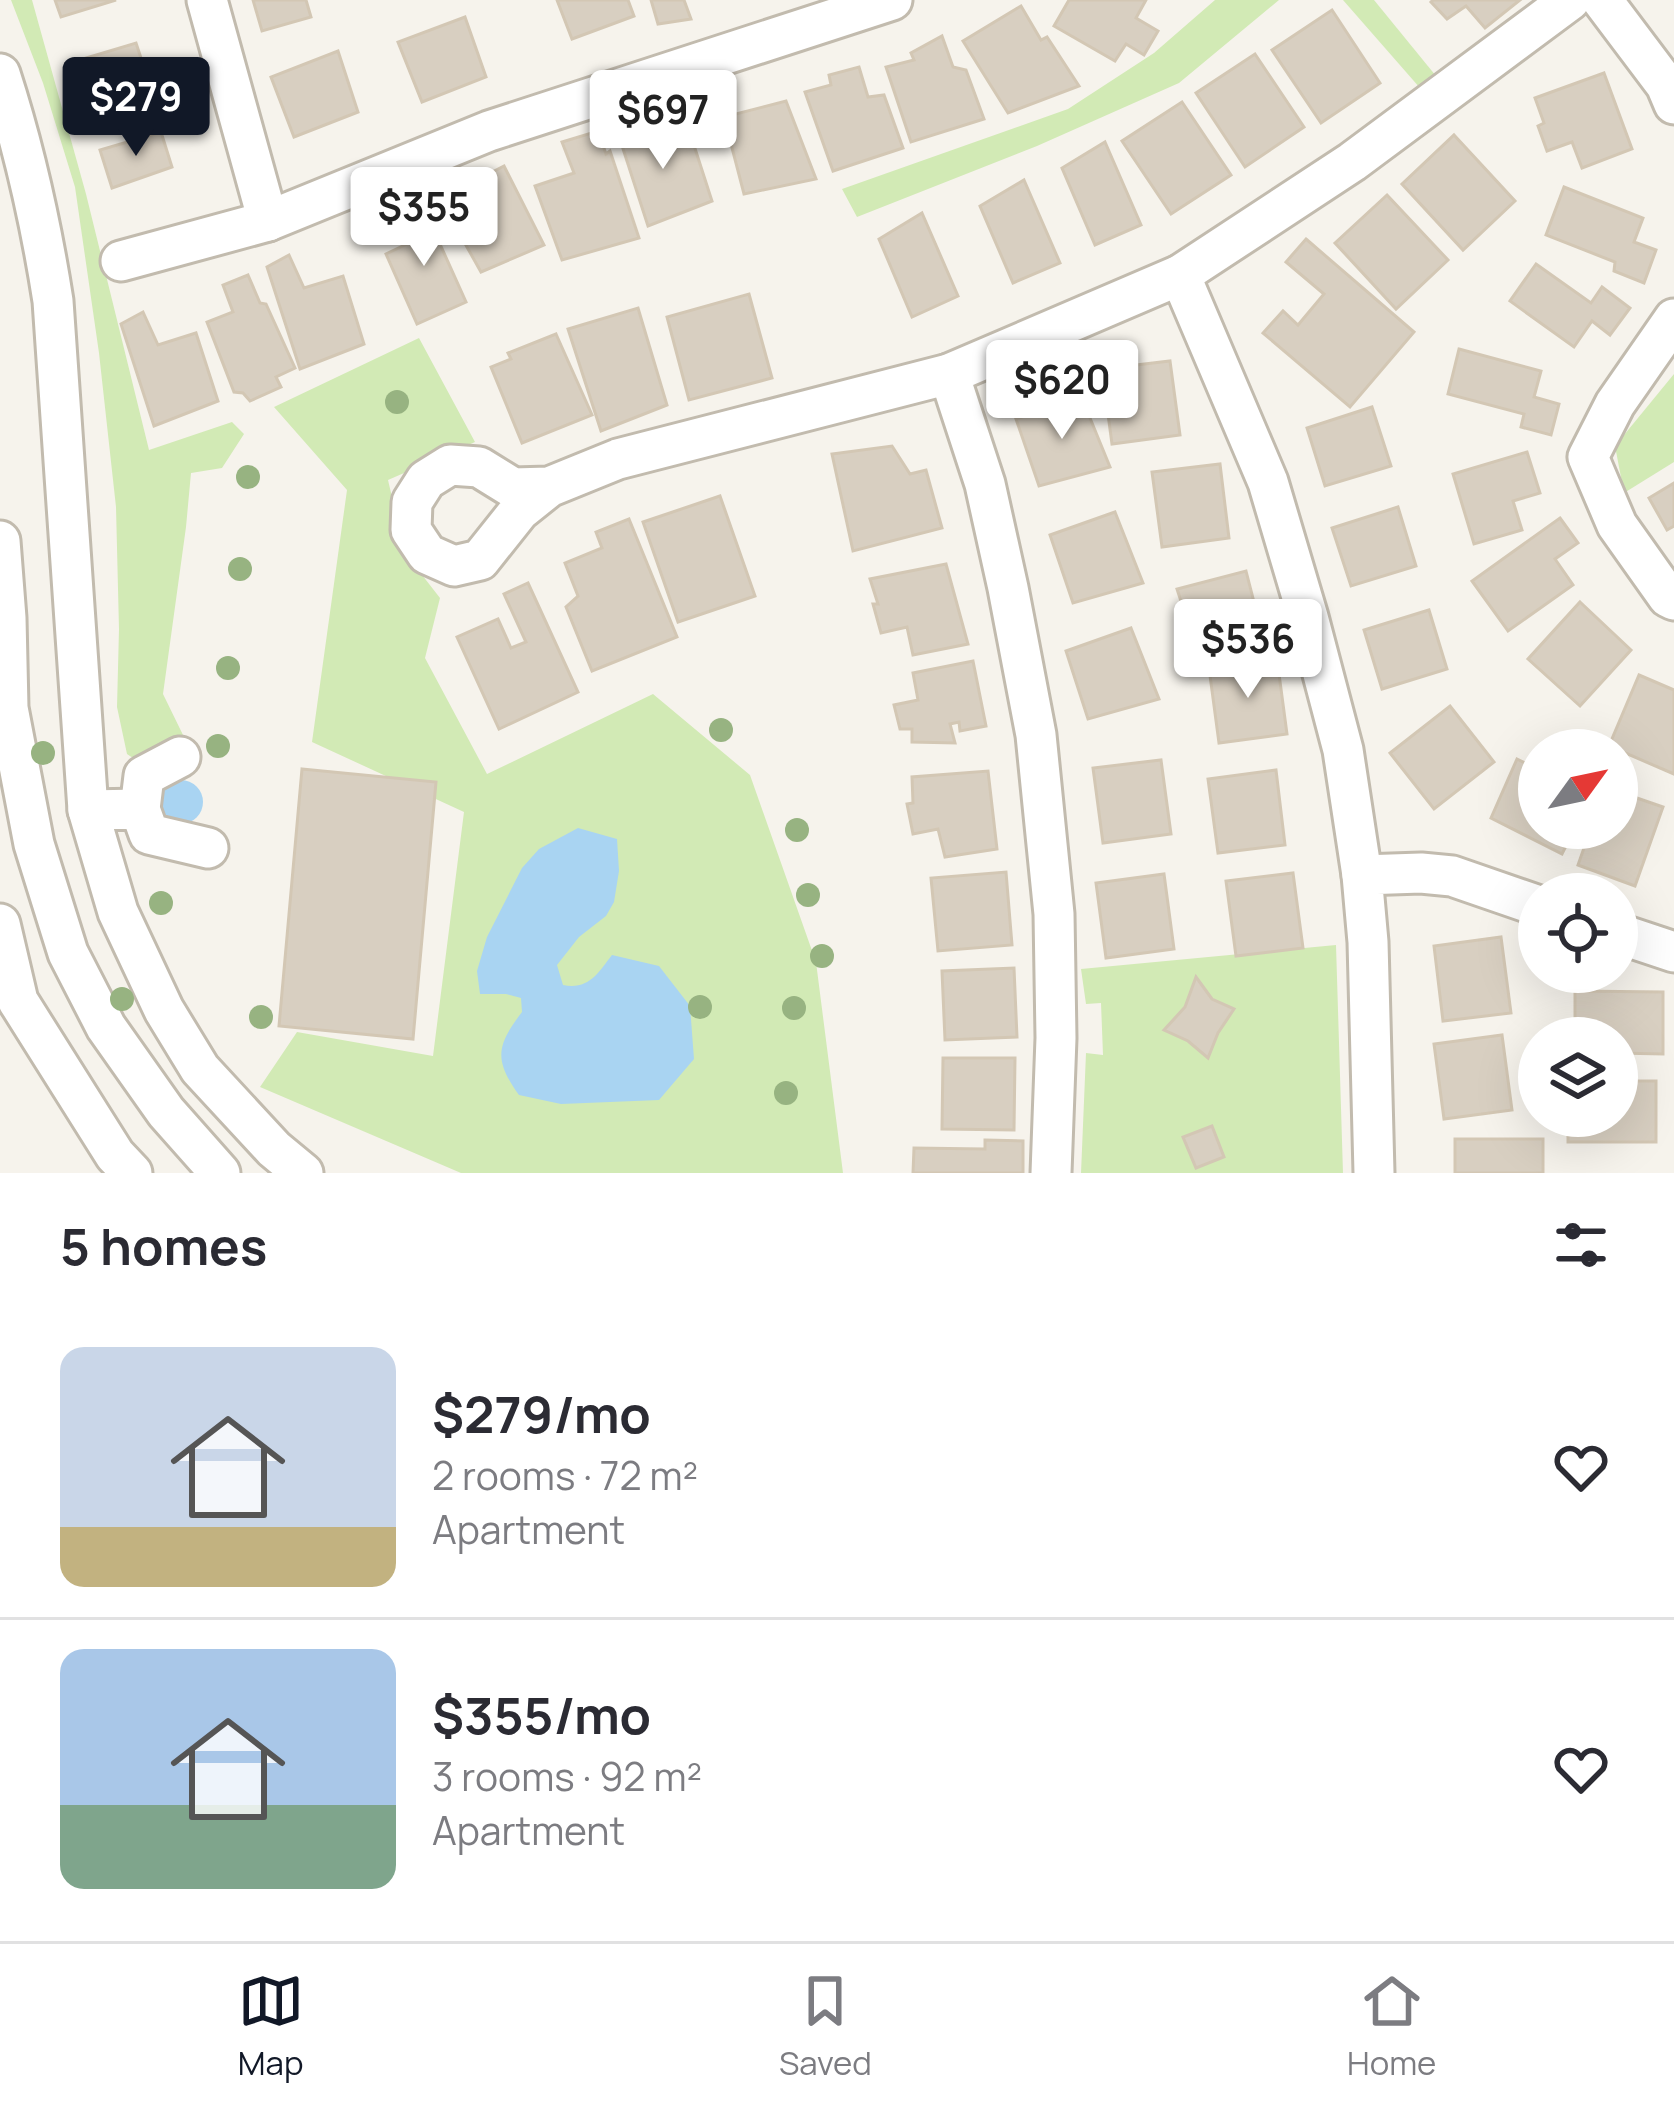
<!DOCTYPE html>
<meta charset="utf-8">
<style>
:root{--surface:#fff;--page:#f2f2f3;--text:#2b2b33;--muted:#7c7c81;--line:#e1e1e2;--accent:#111827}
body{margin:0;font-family:Manrope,sans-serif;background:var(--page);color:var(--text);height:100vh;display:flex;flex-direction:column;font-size:45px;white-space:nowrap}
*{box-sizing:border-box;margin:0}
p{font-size:39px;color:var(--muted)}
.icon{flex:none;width:66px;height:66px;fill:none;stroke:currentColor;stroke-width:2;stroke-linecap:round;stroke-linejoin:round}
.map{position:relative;height:1173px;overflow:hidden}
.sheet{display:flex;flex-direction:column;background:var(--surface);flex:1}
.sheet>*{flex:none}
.needle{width:78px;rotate:57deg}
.buttons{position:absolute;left:1518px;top:729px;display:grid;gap:24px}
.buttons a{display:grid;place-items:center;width:120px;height:120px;border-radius:50%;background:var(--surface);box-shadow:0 12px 48px #0002;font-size:60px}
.price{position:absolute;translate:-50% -102px;padding:0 27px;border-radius:12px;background:#fff;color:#222;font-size:39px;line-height:78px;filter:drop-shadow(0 3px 6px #0008)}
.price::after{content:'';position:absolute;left:50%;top:72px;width:36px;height:27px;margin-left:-18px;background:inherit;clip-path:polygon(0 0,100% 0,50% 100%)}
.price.on{background:var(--accent);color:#fff}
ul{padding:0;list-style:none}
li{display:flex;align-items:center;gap:36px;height:300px;padding:0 60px}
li+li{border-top:3px solid var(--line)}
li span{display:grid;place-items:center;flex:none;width:336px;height:240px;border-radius:24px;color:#555}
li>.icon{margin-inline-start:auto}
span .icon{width:144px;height:144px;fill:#fffc;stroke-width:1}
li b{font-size:51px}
h2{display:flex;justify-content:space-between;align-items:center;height:144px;padding:0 60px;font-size:51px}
.tabs{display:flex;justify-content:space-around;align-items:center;height:168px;border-top:3px solid var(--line);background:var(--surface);font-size:33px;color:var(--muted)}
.tabs a{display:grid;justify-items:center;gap:6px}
.tabs .on{color:var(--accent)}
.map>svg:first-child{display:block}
.green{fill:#d2eab5}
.water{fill:#a9d4f2}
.building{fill:#d8cfc1;stroke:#d3c7b4;stroke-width:3}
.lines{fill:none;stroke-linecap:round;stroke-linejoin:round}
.minor-casing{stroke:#c2bbae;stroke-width:45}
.minor{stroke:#fff;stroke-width:39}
.tree{fill:#97b381}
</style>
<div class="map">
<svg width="1674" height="1173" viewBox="0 0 1674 1173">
<rect width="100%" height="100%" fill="#f6f3ec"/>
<g class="green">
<path d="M11,0H32L86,194L149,450L232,422L244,434L222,468L191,473L186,527L163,694L183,735V747L152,771L127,754L117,707L119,629L116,507L99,353L75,187L43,83Z"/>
<path d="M1215,0H1279L1179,83L1037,146L857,217L842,189L1068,109L1154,53Z"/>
<path d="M1343,0H1374L1436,76L1420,88Z"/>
<path d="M419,338L475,442L388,480L405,553L440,598L425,658L487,774L653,694L750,775L816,962L843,1173H461L260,1087L297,1032L433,1056L464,812L312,742L347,490L274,407Z"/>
<path d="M1674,374V462L1624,493L1615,446Z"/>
<path d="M1336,945L1343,1173H1081L1086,1053L1103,1055L1101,1003L1086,1004L1081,969Z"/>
</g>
<g class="water">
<circle cx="181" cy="802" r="22"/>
<path d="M578,828L617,839L619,871L614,902L606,916L579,937L557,965L563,985C589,990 598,973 612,955L659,966L690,1006L694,1059L659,1100L561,1104L519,1095C494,1060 496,1046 522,1012L521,998L506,994H480L477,971L487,937L522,868L539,849Z"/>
</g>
<g class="building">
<path d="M55,0H116L61,17Z"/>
<path d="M253,0H306L311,17L262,31Z"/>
<path d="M557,0H628L634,16L572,39Z"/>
<path d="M651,0H684L691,19L658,24Z"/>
<path d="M1069,0H1146L1136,18L1158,31L1144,55L1126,44L1115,61L1054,26Z"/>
<path d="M1433,0H1520L1485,28L1466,6L1447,19L1431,2Z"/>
<path d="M1021,6L1041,40L1047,37L1079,86L1008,113L963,41Z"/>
<path d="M1332,10L1380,83L1321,123L1272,50Z"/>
<path d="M465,17L486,77L422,102L398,42Z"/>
<path d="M942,36L953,67L966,70L984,119L911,142L886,67L914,60L911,53Z"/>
<path d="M136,43L148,79L87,100L76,61Z"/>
<path d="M338,51L358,112L294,137L271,77Z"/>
<path d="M1255,54L1304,127L1245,167L1196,93Z"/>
<path d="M859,67L868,97L884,95L903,148L833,171L805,92L831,85L829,75Z"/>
<path d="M1604,73L1632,149L1582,168L1572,142L1547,151L1538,126L1544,123L1535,98Z"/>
<path d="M786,101L816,179L744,194L724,117Z"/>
<path d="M1182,102L1231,175L1171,214L1122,141Z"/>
<path d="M637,112L652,145L690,133L712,201L648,226L615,124Z"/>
<path d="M598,131L606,154L610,151L639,238L562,260L535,186L574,173L562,142Z"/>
<path d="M161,132L172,167L112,188L100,150Z"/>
<path d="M1454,135L1515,201L1463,250L1402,184Z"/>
<path d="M1105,142L1141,225L1095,245L1062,168Z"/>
<path d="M504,166L544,245L481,272L440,199Z"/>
<path d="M1024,180L1060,263L1013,283L980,206Z"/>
<path d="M1564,187L1643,218L1634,242L1656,250L1644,283L1614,271L1615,262L1546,235Z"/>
<path d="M1387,195L1448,260L1396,309L1335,243Z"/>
<path d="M422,204L466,302L417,324L386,254L411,242L399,215Z"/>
<path d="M922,213L958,296L912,317L879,239Z"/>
<path d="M1306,239L1414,332L1350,407L1263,333L1283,311L1298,325L1324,294L1286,262Z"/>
<path d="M289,255L304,288L343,276L364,344L300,369L267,267Z"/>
<path d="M1536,264L1591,303L1602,287L1630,308L1610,335L1592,321L1574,347L1510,301Z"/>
<path d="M248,275L260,303L266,304L295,368L276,377L281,387L250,401L243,393L234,392L207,322L233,312L223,285Z"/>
<path d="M749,294L772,378L689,400L667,317Z"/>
<path d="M638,308L667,405L601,431L568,329Z"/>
<path d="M143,312L158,345L196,333L218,401L154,426L121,324Z"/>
<path d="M556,334L592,415L522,443L491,367L511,359L508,353Z"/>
<path d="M1459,349L1541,371L1534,397L1559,404L1551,435L1521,427L1524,414L1448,394Z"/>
<path d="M1170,361L1180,435L1112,444L1102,369Z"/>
<path d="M1081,396L1110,467L1039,486L1016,419Z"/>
<path d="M1372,407L1391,466L1325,486L1307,428Z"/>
<path d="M892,446L910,474L926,470L942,528L853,551L832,454Z"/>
<path d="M1527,452L1540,493L1513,501L1522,530L1474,544L1453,474Z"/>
<path d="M1220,464L1229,538L1162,547L1152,472Z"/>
<path d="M1674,483V526L1667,530L1649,498Z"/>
<path d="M720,496L755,596L678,622L643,522Z"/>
<path d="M1398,507L1416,566L1351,586L1332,528Z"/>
<path d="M1115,512L1143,583L1073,603L1050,535Z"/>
<path d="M1560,518L1578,543L1555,559L1573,585L1508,631L1472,581Z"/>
<path d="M629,519L677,637L592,671L566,607L578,596L565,563L602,548L596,532Z"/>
<path d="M946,564L968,644L913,655L907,627L881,633L873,604H878L870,579Z"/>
<path d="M1246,571L1265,645L1198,653L1177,589Z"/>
<path d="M528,583L578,692L499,729L457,637L498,619L511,648L526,642L504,594Z"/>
<path d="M1580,602L1631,650L1580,706L1528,659Z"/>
<path d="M1429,610L1447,669L1382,689L1364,630Z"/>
<path d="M1131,628L1159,699L1088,719L1066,651Z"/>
<path d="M1277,659L1287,734L1219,743L1209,668Z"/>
<path d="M973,661L986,726L960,731L959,722L950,724L955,743L912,742V729H900L894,705L918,700L913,673Z"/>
<path d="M1639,675L1674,690V774L1609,746Z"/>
<path d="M1450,706L1494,762L1434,809L1390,753Z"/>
<path d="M1517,759L1539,770V828H1575L1562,854L1491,818Z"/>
<path d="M1161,760L1171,834L1103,843L1093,768Z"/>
<path d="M302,769L436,782L413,1039L279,1026Z"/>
<path d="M1276,770L1285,845L1218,853L1208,779Z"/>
<path d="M988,771L997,849L945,857L938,829L913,834L907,804L913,803L912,777Z"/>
<path d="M1634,797L1663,807L1635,886L1578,865L1591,828H1617V814L1627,818Z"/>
<path d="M1006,872L1012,945L938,951L931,878Z"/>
<path d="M1293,873L1303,948L1236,956L1226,881Z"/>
<path d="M1164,874L1174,949L1106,958L1096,883Z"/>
<path d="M1501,937L1511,1013L1443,1021L1434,946Z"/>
<path d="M1014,968L1017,1037L945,1040L942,971Z"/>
<path d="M1196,977L1212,999L1234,1009L1218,1033L1208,1058L1188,1041L1164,1030L1185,1007Z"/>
<path d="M1575,991L1663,992V1054L1617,1053V1038H1575Z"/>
<path d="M1502,1035L1512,1110L1444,1119L1434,1044Z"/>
<path d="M943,1058H1015L1014,1130L942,1129Z"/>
<path d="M1617,1081H1656V1142H1568V1116H1617Z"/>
<path d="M1212,1126L1224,1157L1196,1168L1183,1137Z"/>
<rect x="1455" y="1139" width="88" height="34"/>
<path d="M985,1140L1023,1141V1173H913L914,1148L985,1149Z"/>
</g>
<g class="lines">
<defs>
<g id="minor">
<path d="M207,0L268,221L489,131L892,0"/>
<path d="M1602,0L1666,85L1674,104"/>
<path d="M0,74C24,148 41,224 53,301L88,810L118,912L164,1010L200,1069L274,1149L303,1173"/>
<path d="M121,261L268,221"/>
<path d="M1180,275L1268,482L1308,617L1343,750L1362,875"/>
<path d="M1674,319L1615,404L1588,457L1617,525L1668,597L1674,600"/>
<path d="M949,374L985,484L1008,588L1036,735L1054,914L1056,1038L1051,1173"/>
<path d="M549,487L519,511L480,560L454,566L427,554L411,530L412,502L426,480L450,465L479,467L513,488L549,487L618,459L949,374L1180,275L1352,162L1570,0"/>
<path d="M0,541L6,618L8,708L34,844L68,953L106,1027L166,1112L220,1173"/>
<path d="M140,809L144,776L180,757"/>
<path d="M88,810L140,809L149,834L208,848"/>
<path d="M0,924L18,1001L115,1155L132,1173"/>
<path d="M1617,933L1674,952"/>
<path d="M1374,1173L1368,942L1362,875L1421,873L1452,876L1539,906"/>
</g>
</defs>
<use href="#minor" class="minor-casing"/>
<use href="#minor" class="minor"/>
</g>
<g class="tree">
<circle cx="397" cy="402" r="12"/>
<circle cx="248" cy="477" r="12"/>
<circle cx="240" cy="569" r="12"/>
<circle cx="228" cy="668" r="12"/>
<circle cx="721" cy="730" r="12"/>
<circle cx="218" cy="746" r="12"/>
<circle cx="43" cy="753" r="12"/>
<circle cx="797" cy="830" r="12"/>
<circle cx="808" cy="895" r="12"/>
<circle cx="161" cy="903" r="12"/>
<circle cx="822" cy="956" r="12"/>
<circle cx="122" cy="999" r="12"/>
<circle cx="700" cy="1007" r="12"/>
<circle cx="794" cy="1008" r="12"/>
<circle cx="261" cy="1017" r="12"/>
<circle cx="786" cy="1093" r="12"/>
</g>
</svg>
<div class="buttons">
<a><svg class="needle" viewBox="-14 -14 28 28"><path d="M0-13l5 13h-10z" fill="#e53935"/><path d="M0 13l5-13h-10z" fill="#7c7c81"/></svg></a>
<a><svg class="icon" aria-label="locate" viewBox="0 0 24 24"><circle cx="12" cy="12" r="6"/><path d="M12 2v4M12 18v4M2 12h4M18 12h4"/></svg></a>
<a><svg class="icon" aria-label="layers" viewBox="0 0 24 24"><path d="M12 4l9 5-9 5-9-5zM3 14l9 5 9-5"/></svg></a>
</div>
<b class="price on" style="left:136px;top:159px">$279</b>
<b class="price" style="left:663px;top:172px">$697</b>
<b class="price" style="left:424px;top:269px">$355</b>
<b class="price" style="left:1062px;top:442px">$620</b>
<b class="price" style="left:1248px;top:701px">$536</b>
</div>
<section class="sheet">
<h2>5 homes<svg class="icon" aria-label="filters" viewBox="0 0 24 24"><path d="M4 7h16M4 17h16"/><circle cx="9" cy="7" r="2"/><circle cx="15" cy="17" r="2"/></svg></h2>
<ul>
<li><span style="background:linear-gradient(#c9d6e8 75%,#c2b280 0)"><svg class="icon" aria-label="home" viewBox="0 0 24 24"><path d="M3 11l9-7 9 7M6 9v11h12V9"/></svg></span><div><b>$279/mo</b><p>2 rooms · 72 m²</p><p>Apartment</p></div><svg class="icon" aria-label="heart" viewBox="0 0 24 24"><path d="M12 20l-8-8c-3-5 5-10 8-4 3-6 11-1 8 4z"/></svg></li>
<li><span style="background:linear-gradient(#a9c7e8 65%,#7fa58c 0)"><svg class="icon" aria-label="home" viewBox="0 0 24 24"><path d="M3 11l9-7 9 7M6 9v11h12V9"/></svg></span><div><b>$355/mo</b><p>3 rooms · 92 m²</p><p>Apartment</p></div><svg class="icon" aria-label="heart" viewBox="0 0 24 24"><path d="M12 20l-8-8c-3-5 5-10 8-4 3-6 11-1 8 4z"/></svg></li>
</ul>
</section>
<nav class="tabs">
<a class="on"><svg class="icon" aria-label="map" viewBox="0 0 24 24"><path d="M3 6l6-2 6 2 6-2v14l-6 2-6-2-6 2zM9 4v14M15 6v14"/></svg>Map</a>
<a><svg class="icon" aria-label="saved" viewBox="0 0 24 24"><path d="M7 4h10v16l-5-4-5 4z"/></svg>Saved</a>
<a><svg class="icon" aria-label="home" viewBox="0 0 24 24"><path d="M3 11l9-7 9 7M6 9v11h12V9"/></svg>Home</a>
</nav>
